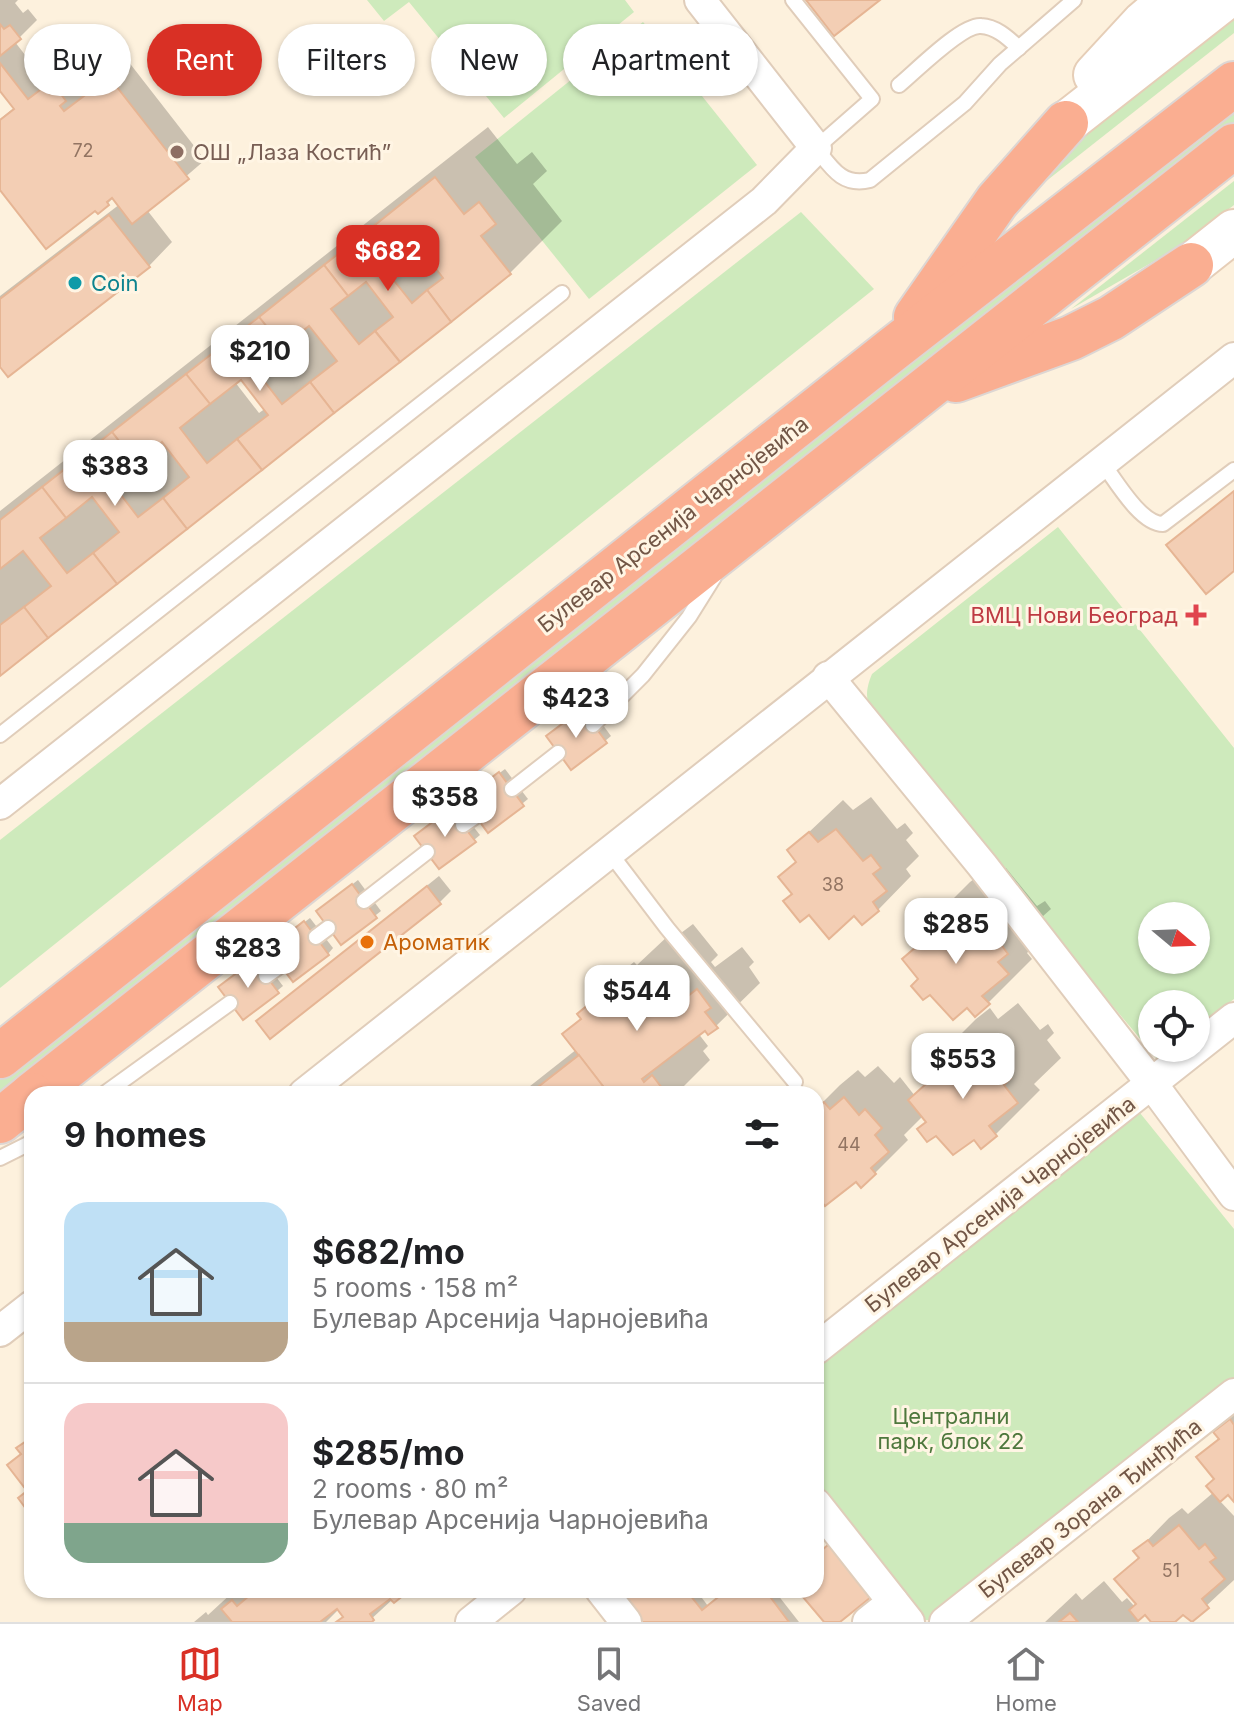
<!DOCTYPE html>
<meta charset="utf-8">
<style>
:root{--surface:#fff;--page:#f6f6f6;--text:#202124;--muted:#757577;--line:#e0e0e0;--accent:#d93025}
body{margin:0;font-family:Inter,sans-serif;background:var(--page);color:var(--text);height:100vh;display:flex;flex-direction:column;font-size:30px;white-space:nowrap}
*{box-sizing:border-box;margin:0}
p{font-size:26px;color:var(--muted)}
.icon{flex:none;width:44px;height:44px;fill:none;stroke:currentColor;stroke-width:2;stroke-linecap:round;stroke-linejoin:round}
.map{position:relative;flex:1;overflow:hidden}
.panel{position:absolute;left:24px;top:1086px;width:800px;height:512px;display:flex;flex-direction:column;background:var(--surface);border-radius:24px;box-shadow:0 2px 6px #0004}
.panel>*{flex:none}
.hud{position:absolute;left:24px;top:24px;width:800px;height:72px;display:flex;gap:16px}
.needle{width:52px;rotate:109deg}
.fabs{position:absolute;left:1138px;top:902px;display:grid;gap:16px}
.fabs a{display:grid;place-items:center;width:72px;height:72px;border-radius:50%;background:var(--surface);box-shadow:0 2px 6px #0004;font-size:40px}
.price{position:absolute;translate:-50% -68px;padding:0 18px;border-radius:16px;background:#fff;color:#222;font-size:26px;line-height:52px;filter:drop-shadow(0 2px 4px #0008)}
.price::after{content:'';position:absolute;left:50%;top:48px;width:24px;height:18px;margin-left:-12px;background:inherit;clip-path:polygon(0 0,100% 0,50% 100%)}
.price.current{background:var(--accent);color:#fff}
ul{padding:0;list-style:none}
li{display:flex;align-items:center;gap:24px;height:200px;padding:0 40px}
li+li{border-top:2px solid var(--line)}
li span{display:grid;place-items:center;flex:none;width:224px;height:160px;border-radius:24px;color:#555}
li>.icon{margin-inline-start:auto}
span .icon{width:96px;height:96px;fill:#fffc;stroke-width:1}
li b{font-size:34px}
h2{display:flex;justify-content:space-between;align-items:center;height:96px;padding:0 40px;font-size:34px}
.tag{padding:0 28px;border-radius:36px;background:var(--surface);box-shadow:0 2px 6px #0004;font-size:28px;line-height:72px}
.tag.current{background:var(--accent);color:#fff}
.menu{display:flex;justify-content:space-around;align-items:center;height:112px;border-top:2px solid var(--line);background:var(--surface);font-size:22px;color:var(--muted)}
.menu a{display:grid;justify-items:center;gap:4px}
.menu .current{color:var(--accent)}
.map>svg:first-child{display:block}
.green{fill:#ceeabc;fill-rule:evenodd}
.shadow{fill:#0003;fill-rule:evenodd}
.building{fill:#f3ceb4;stroke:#e6b594;stroke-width:2}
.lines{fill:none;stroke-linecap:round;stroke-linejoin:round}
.lane-casing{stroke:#e0cdba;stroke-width:18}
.street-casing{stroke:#e0cdba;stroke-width:34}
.secondary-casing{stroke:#e6ceb7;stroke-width:46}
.highway-casing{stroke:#ddd6d3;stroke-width:48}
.lane{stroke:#fff;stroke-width:14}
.street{stroke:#fff;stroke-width:30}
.secondary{stroke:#fff;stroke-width:42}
.highway{stroke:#faae91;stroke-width:44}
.education-dot{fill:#8d6e63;stroke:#fff5e4;stroke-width:3}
.culture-dot{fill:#0f9aa8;stroke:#fff5e4;stroke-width:3}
.health-dot{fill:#e0444e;stroke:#fff5e4;stroke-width:3}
.food-dot{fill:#e8710a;stroke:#fff5e4;stroke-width:3}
.labels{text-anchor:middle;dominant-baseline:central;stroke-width:6;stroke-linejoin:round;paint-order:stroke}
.number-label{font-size:18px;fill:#927462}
.education-label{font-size:22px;fill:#785e54;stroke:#fff5e4;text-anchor:start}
.culture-label{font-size:22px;fill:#0d838f;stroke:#fff5e4;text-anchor:start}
.street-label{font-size:22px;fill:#725646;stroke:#fff5e4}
.health-label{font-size:22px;fill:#be3a42;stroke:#fff5e4;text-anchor:end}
.food-label{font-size:22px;fill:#c56008;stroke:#fff5e4;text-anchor:start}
.park-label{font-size:22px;fill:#4e783d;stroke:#fff5e4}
</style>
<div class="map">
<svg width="1234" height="1622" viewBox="0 0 1234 1622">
<rect width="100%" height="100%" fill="#fdf1dd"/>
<g class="green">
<path d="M367,0H625L634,12L504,118L409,2L384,21Z"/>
<path d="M1234,13V33L1026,197L1091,127Z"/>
<path d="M643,22L757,165L589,299L475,157Z"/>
<path d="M1234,105V126L401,774L0,1094V1069L868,398Z"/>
<path d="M1234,181V205L1184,244L1071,309Z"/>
<path d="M801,212L874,289L0,988V840Z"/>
<path d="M1058,527L1234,748V999L1196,1029V1004H1152V1048H1173L1158,1060L882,731C870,708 861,700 872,674ZM1152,916H1196V960H1152Z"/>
<path d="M1140,1113L1234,1229V1378L931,1620H919L816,1494V1363Z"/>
</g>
<g class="shadow">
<path d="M0,0H18L15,3L23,13L28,9L37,20L15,42L47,83L63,70L69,78L76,73L82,81L77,87L83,95L128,61L205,160L147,210L172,242L149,266L0,364V296L120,204L114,197L108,203L0,186V119L15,107L0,88Z"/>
<path d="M488,127L517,164L532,152L547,171L533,184L562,221L510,273L0,674V511ZM242,377L266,408L259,413L235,382Z"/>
<path d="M588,705L611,736L605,741L554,731Z"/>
<path d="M505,769L528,799L489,830L471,794Z"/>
<path d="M871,797L897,829L905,823L913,833L906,840L919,856L906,869L911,876L878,910L855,914L794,893L780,878L798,860L790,850L843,800L853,810Z"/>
<path d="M456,805L480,835L474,840L422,831Z"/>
<path d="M1006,868L1037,906L1045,901L1051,909L1042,917L1051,929L1027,953L1032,959L988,1003L967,1005L921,979L905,959L931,933L926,926L970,882L982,873L989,882Z"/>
<path d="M439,876L451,891L440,902L259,1021Z"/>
<path d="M358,880L381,911L342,942L324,906Z"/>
<path d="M310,918L333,948L328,954L276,944Z"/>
<path d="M693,924L718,955L711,962L715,967L742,947L754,962L749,967L760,983L716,1026L705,1028L698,1033L708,1046L703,1051L710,1060L676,1094H520L577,1049L565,1034L582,1017L580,1014L624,970L634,962L637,965L670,934L673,939Z"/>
<path d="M260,956L283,986L244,1018L226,982Z"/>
<path d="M1018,1003L1040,1030L1048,1024L1054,1033L1047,1040L1061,1058L1034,1084L1040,1090L996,1134L974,1137L928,1121L924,1115L904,1135L908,1140L875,1173L816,1192V1109L840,1085L858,1070L865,1077L878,1066L894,1083L900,1077L915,1096L938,1073L932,1063L976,1019L990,1008L998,1019Z"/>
<path d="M1234,1414V1499L1228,1492L1219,1500L1234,1516V1580L1190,1621L1183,1612L1172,1622H1153L1145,1613L1137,1620L1138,1622H1045L1076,1593L1082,1600L1104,1581L1122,1602L1127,1598L1135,1607L1138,1604L1117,1579L1140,1556L1136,1552L1169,1518L1182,1508L1188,1514L1214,1492L1216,1478L1199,1457L1220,1437L1216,1432Z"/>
<path d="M243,1590H406L393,1599L368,1622H339L344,1616L339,1609L326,1622H194L206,1612L208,1615L234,1591L238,1595Z"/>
<path d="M608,1590H696L708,1606L728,1590H774L799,1622H633Z"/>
</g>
<g class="building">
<path d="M806,0H880L834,36Z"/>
<path d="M0,24L4,29L10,25L21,39L0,56Z"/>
<path d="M0,63L28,99L44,87L50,94L57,89L66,101L60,106L64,111L109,77L189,179L132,224L112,198L107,202L109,205L98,214L95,211L46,249L0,190V120L14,109L0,91Z"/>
<path d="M435,177L464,214L479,202L496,224L481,236L511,274L451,322L427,290L443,278L416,243L400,256L375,225Z"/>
<path d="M109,215L150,267L8,377L0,367V299Z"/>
<path d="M375,225L400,256L384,268L412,303L427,290L451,322L400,362L375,331L393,317L366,282L348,296L324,265Z"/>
<path d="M324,265L348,296L331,309L359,344L375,331L400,362L334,413L310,382L337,361L309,326L283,347L259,317Z"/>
<path d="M259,317L283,347L255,369L282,404L310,382L334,413L262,470L237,439L268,415L241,380L210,404L186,374Z"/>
<path d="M186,374L210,404L180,428L207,463L237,439L262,470L187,529L163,498L189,477L162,442L136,463L112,432Z"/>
<path d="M112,432L136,463L111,482L138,517L163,498L187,529L117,584L93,553L119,532L92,497L66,518L42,487Z"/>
<path d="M42,487L66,518L40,538L67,573L93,553L117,584L48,638L24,607L51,586L23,551L0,569V520Z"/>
<path d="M1234,491V571L1206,594L1166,545Z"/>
<path d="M24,607L48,638L0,676V625Z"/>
<path d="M582,709L607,743L571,770L546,736Z"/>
<path d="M499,772L524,806L488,833L463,799Z"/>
<path d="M450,809L476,842L439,869L414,836Z"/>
<path d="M836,829L863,861L871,855L881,868L873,874L887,891L873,902L879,911L862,925L854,916L829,939L809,915L800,922L783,901L792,894L778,877L796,862L787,850L809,832L818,842Z"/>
<path d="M352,884L377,918L341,945L316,911Z"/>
<path d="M427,886L441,904L270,1039L256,1021Z"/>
<path d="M961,910L992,949L1000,943L1008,954L998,962L1009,974L982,996L990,1004L975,1017L967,1008L953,1020L930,995L923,1000L911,986L918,979L902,959L930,935L924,926L937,916L944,925Z"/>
<path d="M304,921L329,955L293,982L268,949Z"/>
<path d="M254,960L279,993L243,1020L218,987Z"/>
<path d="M648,966L675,1001L668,1006L670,1010L697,989L711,1008L705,1012L718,1028L708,1035L705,1031L642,1079L644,1082L652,1075L665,1092L663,1094H609L562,1034L581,1019L577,1014L589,1004L594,1010L614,994L610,988L625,977L628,982Z"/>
<path d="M973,1046L995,1072L1003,1066L1011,1078L1004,1085L1018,1103L989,1126L997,1136L981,1149L974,1140L953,1155L936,1136L927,1142L917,1129L926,1122L908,1100L937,1074L929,1063L945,1051L953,1061Z"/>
<path d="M579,1055L609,1094H529Z"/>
<path d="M844,1097L859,1115L865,1109L882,1128L875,1135L889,1152L871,1168L876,1174L861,1188L856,1182L825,1206L816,1195V1108L824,1102L830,1109Z"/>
<path d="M1230,1419L1234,1425V1502L1228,1495L1220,1502L1206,1486L1214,1479L1196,1457L1219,1439L1213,1432Z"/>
<path d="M28,1440L32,1446V1481L24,1487L7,1465L21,1454L16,1448Z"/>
<path d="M32,1487V1517L18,1498Z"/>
<path d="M1179,1525L1199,1549L1205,1544L1216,1558L1210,1562L1225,1579L1202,1599L1209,1608L1192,1622L1183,1615L1175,1622H1151L1145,1615L1138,1621L1129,1610L1136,1604L1114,1579L1139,1558L1133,1551L1148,1540L1153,1546Z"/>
<path d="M834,1540L876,1593L840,1622H824L797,1590H816V1555Z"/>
<path d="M256,1590H402L405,1594L394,1603L390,1599L370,1614L374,1620L372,1622H336L343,1617L337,1609L320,1622H232L221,1609L232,1600L237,1606Z"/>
<path d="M606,1590H686L702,1610L727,1590H765L789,1622H631Z"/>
<path d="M1070,1613L1078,1622H1059Z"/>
</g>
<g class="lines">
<defs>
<g id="lane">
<path d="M793,0L872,99L816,148C831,167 842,187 870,180L965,103L1000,64L1074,0"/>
<path d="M899,85C915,72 962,24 981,26C997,27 1008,38 1019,48"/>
<path d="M1101,461C1115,479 1140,524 1163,524L1234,470"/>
<path d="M593,725L643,675L689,617L714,577"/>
<path d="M0,735L562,293"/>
<path d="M512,789L558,753"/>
<path d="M463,825L476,816"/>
<path d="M610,853L667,928L795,1082"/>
<path d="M364,901L427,852"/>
<path d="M316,937L328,928"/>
<path d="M266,976L280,966"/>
<path d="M104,1094L230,1003"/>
<path d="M0,1158L32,1142"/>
</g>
<g id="street">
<path d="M828,677L982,865L1152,1084L1234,1195"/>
<path d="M0,804L764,201L816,148L700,0"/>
<path d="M304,1094L1234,358"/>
<path d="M0,1331L32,1306"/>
<path d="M816,1349L1234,1018"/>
<path d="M816,1504L909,1622"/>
<path d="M601,1590L626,1622"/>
<path d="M471,1622L511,1590"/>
<path d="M868,1622L893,1602"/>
<path d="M945,1622L1234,1394"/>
</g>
<g id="secondary">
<path d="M1095,75L1143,23L1170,0"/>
<path d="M1066,123L1223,0"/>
<path d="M1191,265L1234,231"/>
</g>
<g id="highway">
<path d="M916,317L997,201L1066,123"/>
<path d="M956,380L1071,338L1111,318L1191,265"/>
<path d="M0,1056L893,349L1234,84"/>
<path d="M33,1094L1234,146"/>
<path d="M0,1121L32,1095"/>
</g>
</defs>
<use href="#lane" class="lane-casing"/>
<use href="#street" class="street-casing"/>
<use href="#secondary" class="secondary-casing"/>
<use href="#highway" class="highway-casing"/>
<use href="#lane" class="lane"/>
<use href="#street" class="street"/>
<use href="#secondary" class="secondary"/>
<use href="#highway" class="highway"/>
</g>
<circle class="education-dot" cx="177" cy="152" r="8"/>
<circle class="culture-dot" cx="75" cy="283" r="8"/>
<path class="health-dot" d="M1192 603h8v8h8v8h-8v8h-8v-8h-8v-8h8z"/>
<circle class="food-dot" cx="367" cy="942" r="8"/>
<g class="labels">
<g class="number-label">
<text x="83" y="150">72</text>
<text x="833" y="884">38</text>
<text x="849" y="1144">44</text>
<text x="1171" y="1570">51</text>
</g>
<g class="education-label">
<text x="193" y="152">ОШ „Лаза Костић”</text>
</g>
<g class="culture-label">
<text x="91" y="283">Coin</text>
</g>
<g class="street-label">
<text transform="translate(673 524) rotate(-38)">Булевар Арсенија Чарнојевића</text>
<text transform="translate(1000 1204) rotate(-38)">Булевар Арсенија Чарнојевића</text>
<text transform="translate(1090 1508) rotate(-38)">Булевар Зорана Ђинђића</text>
</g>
<g class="health-label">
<text x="1178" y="615">ВМЦ Нови Београд</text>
</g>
<g class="food-label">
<text x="383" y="942">Ароматик</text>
</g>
<g class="park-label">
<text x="951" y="1416">Централни<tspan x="951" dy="25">парк, блок 22</tspan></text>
</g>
</g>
</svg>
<div class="fabs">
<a><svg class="needle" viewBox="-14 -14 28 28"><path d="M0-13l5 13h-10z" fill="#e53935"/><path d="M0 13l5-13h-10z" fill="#757577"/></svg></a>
<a><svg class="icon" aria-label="locate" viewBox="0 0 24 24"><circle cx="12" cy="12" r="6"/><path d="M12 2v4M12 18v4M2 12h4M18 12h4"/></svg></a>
</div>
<b class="price current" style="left:388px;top:293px">$682</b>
<b class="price" style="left:260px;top:393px">$210</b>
<b class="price" style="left:115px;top:508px">$383</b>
<b class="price" style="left:576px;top:740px">$423</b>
<b class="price" style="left:445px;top:839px">$358</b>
<b class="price" style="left:956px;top:966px">$285</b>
<b class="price" style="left:248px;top:990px">$283</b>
<b class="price" style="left:637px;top:1033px">$544</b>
<b class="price" style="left:963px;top:1101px">$553</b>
<div class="hud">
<a class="tag">Buy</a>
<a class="tag current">Rent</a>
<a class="tag">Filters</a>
<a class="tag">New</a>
<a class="tag">Apartment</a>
</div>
<section class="panel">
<h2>9 homes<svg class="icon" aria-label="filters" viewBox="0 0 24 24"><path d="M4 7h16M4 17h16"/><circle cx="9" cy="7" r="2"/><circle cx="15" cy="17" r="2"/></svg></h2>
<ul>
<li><span style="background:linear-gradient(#bfe0f5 75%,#b9a48a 0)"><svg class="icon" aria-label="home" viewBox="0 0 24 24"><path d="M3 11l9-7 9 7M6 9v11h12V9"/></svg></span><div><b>$682/mo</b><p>5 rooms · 158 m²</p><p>Булевар Арсенија Чарнојевића</p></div></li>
<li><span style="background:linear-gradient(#f6c9c9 75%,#7fa58c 0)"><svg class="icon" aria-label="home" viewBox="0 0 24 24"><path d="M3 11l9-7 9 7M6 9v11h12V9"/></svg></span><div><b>$285/mo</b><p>2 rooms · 80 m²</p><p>Булевар Арсенија Чарнојевића</p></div></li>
</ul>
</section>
</div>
<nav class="menu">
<a class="current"><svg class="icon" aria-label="map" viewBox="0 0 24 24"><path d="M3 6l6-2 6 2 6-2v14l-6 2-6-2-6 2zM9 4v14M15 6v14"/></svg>Map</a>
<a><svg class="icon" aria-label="saved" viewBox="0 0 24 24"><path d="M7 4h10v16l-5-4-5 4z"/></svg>Saved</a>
<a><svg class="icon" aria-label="home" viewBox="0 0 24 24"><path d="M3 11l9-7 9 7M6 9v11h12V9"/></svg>Home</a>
</nav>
